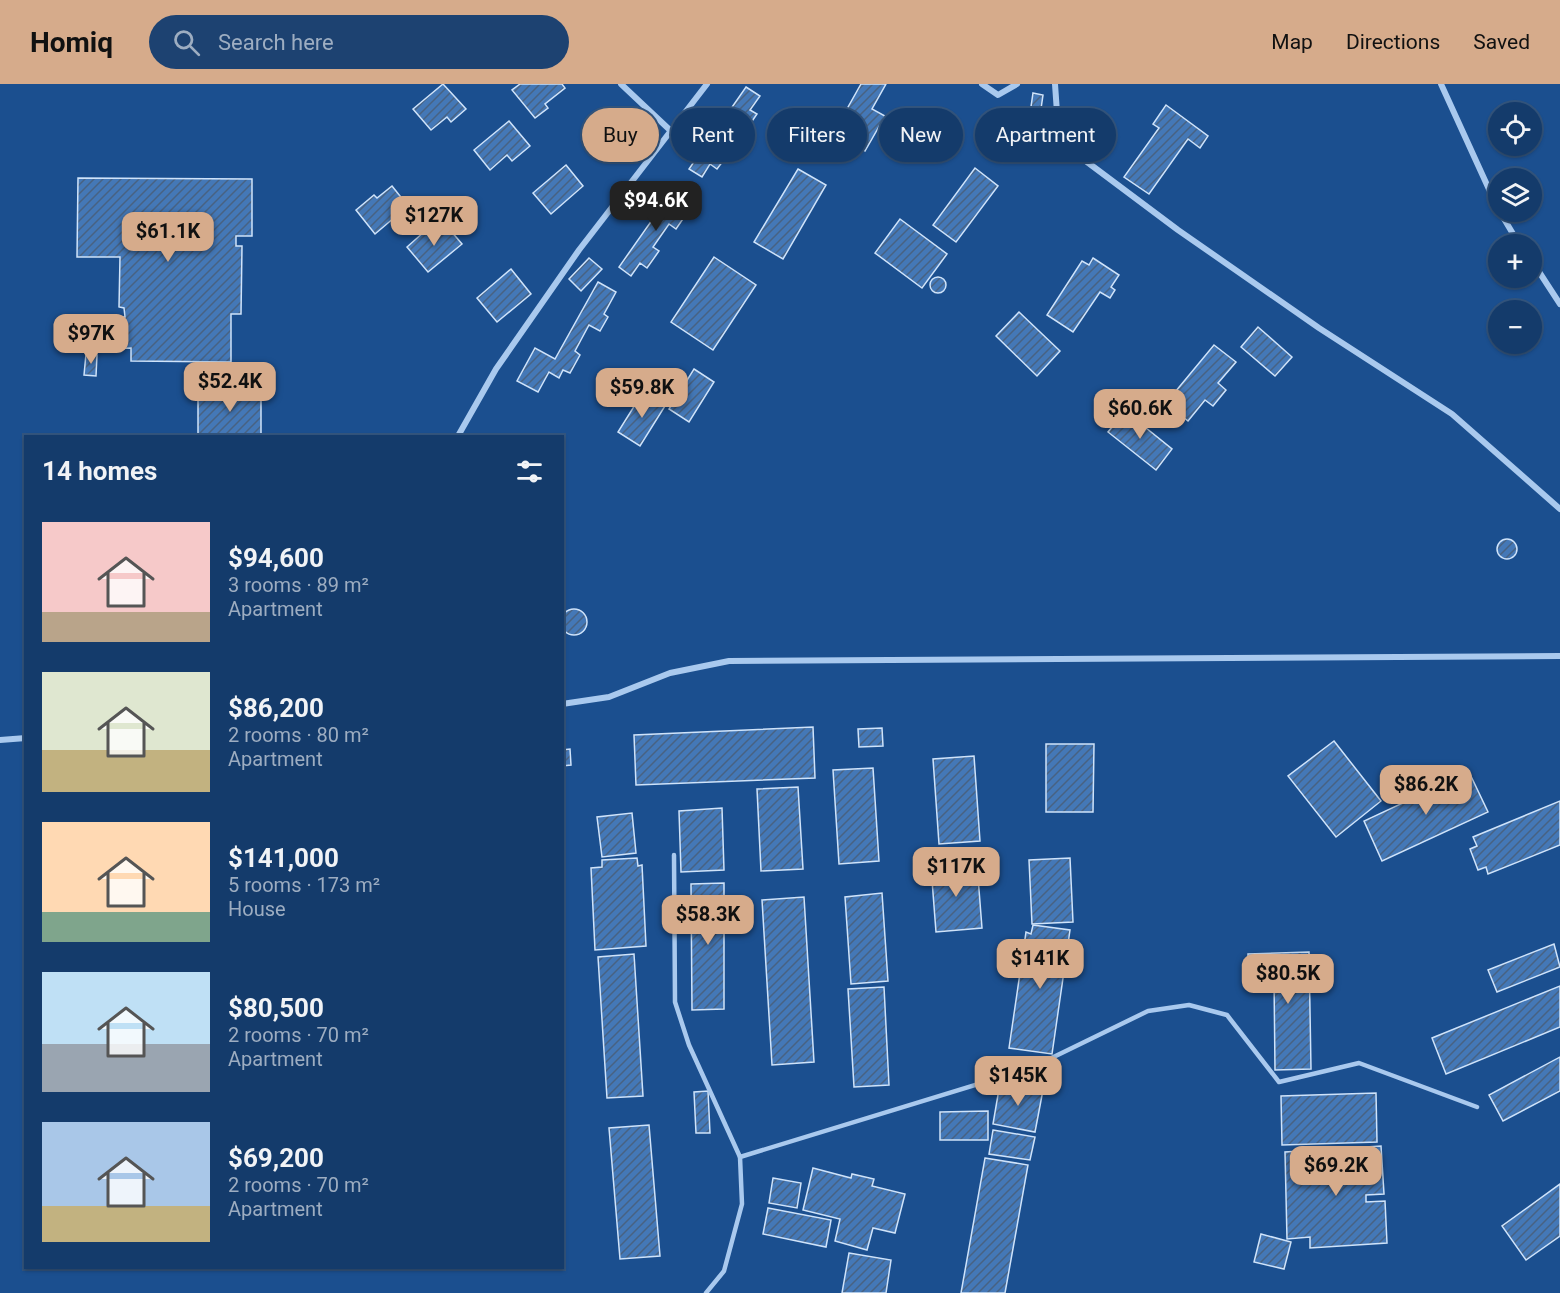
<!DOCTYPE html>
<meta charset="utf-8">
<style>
:root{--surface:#143b6b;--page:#1d4271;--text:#f1f3f6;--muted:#9dadc1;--line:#33557e;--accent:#d6ab8b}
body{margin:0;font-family:Roboto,sans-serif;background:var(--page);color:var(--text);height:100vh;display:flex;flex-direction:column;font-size:22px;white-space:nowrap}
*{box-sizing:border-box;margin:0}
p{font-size:20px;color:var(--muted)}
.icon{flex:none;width:33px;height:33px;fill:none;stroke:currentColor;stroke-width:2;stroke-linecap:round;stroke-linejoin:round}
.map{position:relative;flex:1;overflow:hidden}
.panel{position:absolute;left:24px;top:351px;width:540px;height:834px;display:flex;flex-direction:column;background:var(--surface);border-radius:0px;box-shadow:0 2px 4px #0004,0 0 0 2px var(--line)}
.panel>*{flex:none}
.banner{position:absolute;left:582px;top:24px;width:570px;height:54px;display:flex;gap:12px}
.buttons{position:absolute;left:1488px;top:18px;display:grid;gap:12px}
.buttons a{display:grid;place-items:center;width:54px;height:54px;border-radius:50%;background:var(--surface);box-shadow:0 2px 4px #0004,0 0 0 2px var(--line);font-size:30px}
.price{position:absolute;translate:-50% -51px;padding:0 14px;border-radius:12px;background:var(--accent);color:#111;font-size:20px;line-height:39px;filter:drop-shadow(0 2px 3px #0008)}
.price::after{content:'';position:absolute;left:50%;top:36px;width:18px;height:14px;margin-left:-9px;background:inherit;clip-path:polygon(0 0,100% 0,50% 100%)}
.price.active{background:#222;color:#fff}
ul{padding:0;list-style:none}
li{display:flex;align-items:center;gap:18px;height:150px;padding:0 18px}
li span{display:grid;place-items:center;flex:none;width:168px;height:120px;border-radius:0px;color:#555}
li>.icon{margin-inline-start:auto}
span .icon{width:72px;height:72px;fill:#fffc;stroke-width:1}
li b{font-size:26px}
h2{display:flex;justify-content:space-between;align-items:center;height:72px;padding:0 18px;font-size:26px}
.tag{padding:0 21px;border-radius:27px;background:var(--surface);box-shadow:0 2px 4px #0004,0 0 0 2px var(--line);font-size:21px;line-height:54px}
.tag.active{background:var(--accent);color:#111}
header{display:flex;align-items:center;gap:36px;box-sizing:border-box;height:84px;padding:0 30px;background:var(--accent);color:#111}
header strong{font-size:28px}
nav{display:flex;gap:33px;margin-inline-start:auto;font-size:21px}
.search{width:420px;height:54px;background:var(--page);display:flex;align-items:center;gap:15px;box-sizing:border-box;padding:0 21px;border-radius:33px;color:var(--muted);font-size:22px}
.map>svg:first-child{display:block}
.building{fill:url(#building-hatch);stroke:#cfe3fa;stroke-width:1.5}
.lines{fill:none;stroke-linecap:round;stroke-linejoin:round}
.lane{stroke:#a9c9ee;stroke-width:4.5}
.street{stroke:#a9c9ee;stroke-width:6}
</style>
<header>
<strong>Homiq</strong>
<div class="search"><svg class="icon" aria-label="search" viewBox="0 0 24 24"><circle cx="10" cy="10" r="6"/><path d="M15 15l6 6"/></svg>Search here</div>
<nav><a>Map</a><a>Directions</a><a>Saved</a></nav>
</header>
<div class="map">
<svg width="1560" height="1209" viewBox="0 0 1560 1209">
<defs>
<pattern id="building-hatch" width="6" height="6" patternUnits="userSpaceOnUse" patternTransform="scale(1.5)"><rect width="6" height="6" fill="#4478b7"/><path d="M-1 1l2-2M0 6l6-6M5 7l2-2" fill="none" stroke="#486282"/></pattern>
</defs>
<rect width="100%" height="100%" fill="#1b4f8f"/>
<g class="building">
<path d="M443,0L466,25L451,38L447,33L431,46L413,25Z"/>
<path d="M520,0H562L565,4L545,20L548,24L535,34L512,6Z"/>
<path d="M861,0H886L872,25L885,32L865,67L834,48Z"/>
<path d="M746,3L760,12L750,26L757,30L746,46L738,41L723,64L729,69L717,85L710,80L702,93L689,85Z"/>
<path d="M1033,9L1043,11L1035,65L1025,64Z"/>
<path d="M1166,21L1208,52L1200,64L1188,55L1149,110L1124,93L1159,44L1153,40Z"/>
<path d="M613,29L629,49L598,75L582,55Z"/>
<path d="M509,37L530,62L512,77L507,71L490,86L474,66Z"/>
<path d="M566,81L583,102L551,130L533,109Z"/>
<path d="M975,84L998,102L956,158L933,141Z"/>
<path d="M798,85L826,101L783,175L754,158Z"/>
<path d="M78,94L252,95V152H236V162H242L241,230H231V278L131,277V264L86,265L87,233H125L124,224L119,223L120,173H77Z"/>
<path d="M392,102L408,122L375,150L356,126L374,111L377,114Z"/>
<path d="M676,102L690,111L680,125L687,129L676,145L669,140L653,163L659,167L647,184L640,179L631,192L619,183Z"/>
<path d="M900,135L947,170L922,204L875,169Z"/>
<path d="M445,140L462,160L428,188L407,163L425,147L430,153Z"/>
<path d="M714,173L756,201L713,266L671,238Z"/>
<path d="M589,174L602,185L581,207L569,195Z"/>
<path d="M1093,174L1119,191L1111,203L1115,206L1110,214L1100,208L1073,248L1047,231L1082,177L1089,181Z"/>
<path d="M511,185L531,210L497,238L477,214Z"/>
<circle cx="938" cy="201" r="8"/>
<path d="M598,198L616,208L604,230L608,233L600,247L589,241L575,267L580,271L570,289L563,286L559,294L549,288L538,308L517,297L535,264L555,275Z"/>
<path d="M1019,228L1060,267L1037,292L996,252Z"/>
<path d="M1258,243L1292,273L1275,292L1241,263Z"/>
<path d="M1214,261L1236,278L1218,299L1226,306L1213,322L1205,316L1188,337L1166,319Z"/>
<path d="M86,270L97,271L96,292L84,291Z"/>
<path d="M694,285L714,298L689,338L669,325Z"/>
<path d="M261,306V352H198V307Z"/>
<path d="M643,308L665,322L640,362L618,348Z"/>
<path d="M1125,327L1172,365L1156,386L1108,348Z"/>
<circle cx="1507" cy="465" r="10"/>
<circle cx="574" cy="538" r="13"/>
<path d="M813,643L815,694L636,701L634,651Z"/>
<path d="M882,644L883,662L859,663L858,645Z"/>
<path d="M1334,657L1381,717L1336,753L1288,692Z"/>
<path d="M1046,660H1094L1093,728H1046Z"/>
<path d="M570,665L571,681L562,682V666Z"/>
<path d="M974,672L980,757L939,760L933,675Z"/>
<path d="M873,684L879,777L839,780L833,686Z"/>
<path d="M1469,688L1488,728L1382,777L1364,737Z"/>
<path d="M798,703L803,785L761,787L757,705Z"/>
<path d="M1560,717V761L1488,790L1486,783L1478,786L1470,765L1477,762L1473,753Z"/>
<path d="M722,724L724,786L681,788L679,727Z"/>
<path d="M632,729L636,769L602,773L597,733Z"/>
<path d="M637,774L638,782L642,781L646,862L595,866L591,784L602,783V776Z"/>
<path d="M1070,774L1073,838L1032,840L1029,776Z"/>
<path d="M977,780L982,844L936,848L931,783Z"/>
<path d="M724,799V925L692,926L691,800Z"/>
<path d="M882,809L888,897L851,900L845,813Z"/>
<path d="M804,813L814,978L772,981L762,816Z"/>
<path d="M1033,841L1070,846L1052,970L1009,964L1026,848L1031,850Z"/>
<path d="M1554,860L1560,883L1497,908L1488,886Z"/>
<path d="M1309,868L1311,985L1275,986L1274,895H1248V870Z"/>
<path d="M634,870L643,1012L607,1014L598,873Z"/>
<path d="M1560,902V943L1446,990L1432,954Z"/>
<path d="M884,903L889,1001L854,1003L848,905Z"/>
<path d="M1560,973V1007L1503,1037L1489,1011Z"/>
<path d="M1000,999L1043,1006L1035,1048L993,1040Z"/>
<path d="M708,1007L710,1049H696L694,1008Z"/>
<path d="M1376,1009L1377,1058L1282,1061L1281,1012Z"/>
<path d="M988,1027V1056H940V1028Z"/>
<path d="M649,1041L660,1172L620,1175L609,1044Z"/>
<path d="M993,1046L1035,1053L1030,1076L989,1070Z"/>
<path d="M1381,1062L1384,1110L1366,1111V1118L1385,1117L1387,1159L1310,1164V1153L1287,1155L1285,1068Z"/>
<path d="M985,1074L1028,1081L1005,1209H961Z"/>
<path d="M813,1084L851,1094L852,1090L874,1095L872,1102L905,1110L895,1149L873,1144L867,1166L835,1157L840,1135L803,1126Z"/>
<path d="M773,1094L801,1099L797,1124L769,1119Z"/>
<path d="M1560,1100V1152L1526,1176L1502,1142Z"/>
<path d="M768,1124L831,1136L826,1163L763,1150Z"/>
<path d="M1261,1150L1291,1158L1284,1185L1254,1178Z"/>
<path d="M849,1169L891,1176L886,1209H842Z"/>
</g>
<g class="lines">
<g class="lane">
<path d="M674,771L675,918L689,961L740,1073L742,1120L724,1187L706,1209"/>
<path d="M740,1073L1031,984L1148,927L1189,921L1227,931L1279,998L1359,979L1477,1023"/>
</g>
<g class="street">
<path d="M621,0L672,48"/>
<path d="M982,0L998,11L1017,0"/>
<path d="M1055,0L1059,57L1178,146L1319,244L1452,330L1560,425"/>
<path d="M1441,0L1498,125"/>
<path d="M1500,128L1519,160"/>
<path d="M1532,177L1560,220"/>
<path d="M458,352L496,285L579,166L707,0"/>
<path d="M562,620L609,613L670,589L729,577L1560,572"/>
<path d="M0,656L26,654"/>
</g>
</g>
</svg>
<div class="buttons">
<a><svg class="icon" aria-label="locate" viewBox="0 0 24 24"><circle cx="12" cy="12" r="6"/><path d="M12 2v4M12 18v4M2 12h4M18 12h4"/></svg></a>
<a><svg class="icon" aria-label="layers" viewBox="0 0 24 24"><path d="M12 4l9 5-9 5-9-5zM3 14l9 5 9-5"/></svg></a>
<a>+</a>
<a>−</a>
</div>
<b class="price active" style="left:656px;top:148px">$94.6K</b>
<b class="price" style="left:434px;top:163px">$127K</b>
<b class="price" style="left:168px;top:179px">$61.1K</b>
<b class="price" style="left:91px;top:281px">$97K</b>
<b class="price" style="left:230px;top:329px">$52.4K</b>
<b class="price" style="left:642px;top:335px">$59.8K</b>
<b class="price" style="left:1140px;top:356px">$60.6K</b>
<b class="price" style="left:1426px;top:732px">$86.2K</b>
<b class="price" style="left:956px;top:814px">$117K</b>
<b class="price" style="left:708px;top:862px">$58.3K</b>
<b class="price" style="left:1040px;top:906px">$141K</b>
<b class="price" style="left:1288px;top:921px">$80.5K</b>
<b class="price" style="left:1018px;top:1023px">$145K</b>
<b class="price" style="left:1336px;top:1113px">$69.2K</b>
<div class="banner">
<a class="tag active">Buy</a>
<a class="tag">Rent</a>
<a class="tag">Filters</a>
<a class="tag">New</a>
<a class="tag">Apartment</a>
</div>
<section class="panel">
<h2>14 homes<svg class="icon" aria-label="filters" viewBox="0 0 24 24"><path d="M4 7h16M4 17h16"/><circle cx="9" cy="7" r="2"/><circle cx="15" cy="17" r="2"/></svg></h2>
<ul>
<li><span style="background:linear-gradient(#f6c9c9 75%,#b9a48a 0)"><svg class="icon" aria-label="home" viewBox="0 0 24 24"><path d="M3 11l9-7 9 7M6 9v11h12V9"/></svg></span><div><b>$94,600</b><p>3 rooms · 89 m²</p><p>Apartment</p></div></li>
<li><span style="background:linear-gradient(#dfe7d0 65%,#c2b280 0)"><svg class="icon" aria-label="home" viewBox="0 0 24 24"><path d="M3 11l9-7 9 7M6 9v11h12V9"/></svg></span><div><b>$86,200</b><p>2 rooms · 80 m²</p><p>Apartment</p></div></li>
<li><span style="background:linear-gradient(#ffd9b3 75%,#7fa58c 0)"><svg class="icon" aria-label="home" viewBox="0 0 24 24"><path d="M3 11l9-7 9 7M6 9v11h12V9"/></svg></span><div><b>$141,000</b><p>5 rooms · 173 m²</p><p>House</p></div></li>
<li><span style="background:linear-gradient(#bfe0f5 60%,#9aa5b1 0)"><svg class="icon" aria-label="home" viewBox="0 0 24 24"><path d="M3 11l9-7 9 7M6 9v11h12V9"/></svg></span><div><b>$80,500</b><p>2 rooms · 70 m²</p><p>Apartment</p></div></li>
<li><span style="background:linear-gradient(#a9c7e8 70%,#c2b280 0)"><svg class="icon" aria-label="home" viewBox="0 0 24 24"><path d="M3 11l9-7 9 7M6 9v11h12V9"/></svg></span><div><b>$69,200</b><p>2 rooms · 70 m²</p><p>Apartment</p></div></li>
</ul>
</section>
</div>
